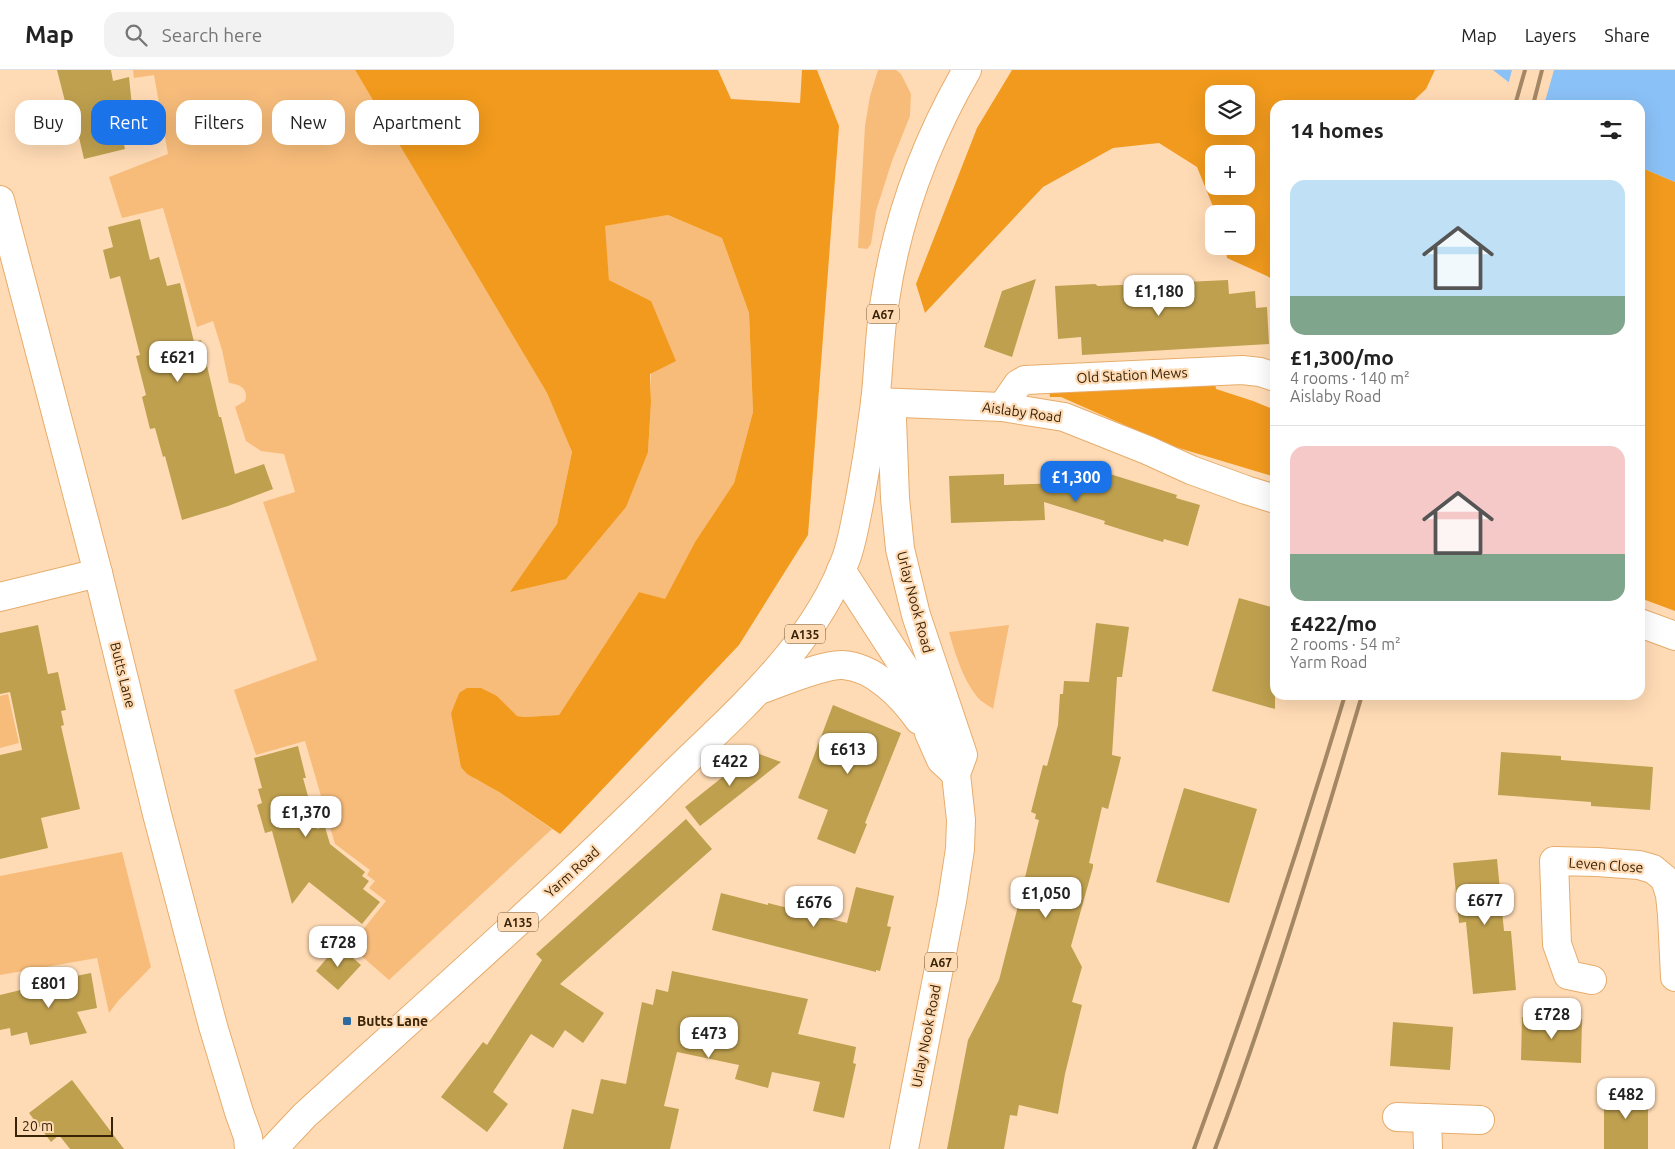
<!DOCTYPE html>
<meta charset="utf-8">
<style>
:root{--surface:#fff;--page:#f2f2f2;--text:#222;--muted:#767676;--line:#e0e0e0;--accent:#1a73e8}
body{margin:0;font-family:Ubuntu,sans-serif;background:var(--page);color:var(--text);height:100vh;display:flex;flex-direction:column;font-size:19px;white-space:nowrap}
*{box-sizing:border-box;margin:0}
p{font-size:16px;color:var(--muted)}
.icon{flex:none;width:28px;height:28px;fill:none;stroke:currentColor;stroke-width:2;stroke-linecap:round;stroke-linejoin:round}
.map{position:relative;flex:1;overflow:hidden}
.sheet{position:absolute;left:1270px;top:30px;width:375px;height:600px;display:flex;flex-direction:column;background:var(--surface);border-radius:15px;box-shadow:0 5px 20px #0002}
.sheet>*{flex:none}
.guide{position:absolute;left:15px;top:30px;width:475px;height:45px;display:flex;gap:10px}
.controls{position:absolute;left:1205px;top:15px;display:grid;gap:10px}
.controls a{display:grid;place-items:center;width:50px;height:50px;border-radius:10px;background:var(--surface);box-shadow:0 5px 20px #0002;font-size:25px}
.scale{position:absolute;left:15px;bottom:12px;width:98px;box-sizing:border-box;padding-left:5px;border:2px solid #392307;border-top:0;font-size:14px;line-height:18px;white-space:nowrap;color:#392307;-webkit-text-stroke:4px #ffdbb5;paint-order:stroke}
.price{position:absolute;translate:-50% -42px;padding:0 11px;border-radius:10px;background:#fff;color:#222;font-size:16px;line-height:32px;filter:drop-shadow(0 1px 2px #0008)}
.price::after{content:'';position:absolute;left:50%;top:30px;width:15px;height:11px;margin-left:-8px;background:inherit;clip-path:polygon(0 0,100% 0,50% 100%)}
.price.selected{background:var(--accent);color:#fff}
ul{padding:0;list-style:none}
li{display:grid;align-content:center;gap:10px;height:265px;padding:0 20px}
li+li{border-top:1px solid var(--line)}
li span{display:grid;place-items:center;height:155px;border-radius:15px;color:#555}
li>.icon{margin-inline-start:auto}
span .icon{width:90px;height:90px;fill:#fffc;stroke-width:1}
li b{font-size:21px}
h2{display:flex;justify-content:space-between;align-items:center;height:60px;padding:0 20px;font-size:21px}
.chip{padding:0 18px;border-radius:15px;background:var(--surface);box-shadow:0 5px 20px #0002;font-size:18px;line-height:45px}
.chip.selected{background:var(--accent);color:#fff}
header{display:flex;align-items:center;gap:30px;box-sizing:border-box;height:70px;padding:0 25px;background:var(--surface);border-bottom:1px solid var(--line)}
header strong{font-size:24px}
nav{display:flex;gap:28px;margin-inline-start:auto;font-size:18px}
.search{width:350px;height:45px;background:var(--page);display:flex;align-items:center;gap:12px;box-sizing:border-box;padding:0 18px;border-radius:15px;color:var(--muted);font-size:19px}
.map>svg:first-child{display:block}
.green{fill:#f7bc7a}
.forest{fill:#f19a1d;fill-rule:evenodd}
.water{fill:#8ac1f6}
.pier{fill:#ffdbb5}
.building{fill:#bfa04f}
.lines{fill:none;stroke-linecap:round;stroke-linejoin:round}
.minor-casing{stroke:#e6ac6c;stroke-width:30}
.primary-casing{stroke:#e6ac6c;stroke-width:30}
.minor{stroke:#fff;stroke-width:28}
.primary{stroke:#fff;stroke-width:28}
.rail{stroke:#a48765;stroke-width:4}
.poi-dot{fill:#2d6ba2;stroke:#ffdbb5;stroke-width:2}
.labels{text-anchor:middle;dominant-baseline:central;stroke-width:4.5;stroke-linejoin:round;paint-order:stroke}
.shield{fill:#ffdbb5;stroke:#745a3b;stroke-width:1}
.shield-label{font-size:12px;font-weight:bold;fill:#392307}
.street-label{font-size:14px;fill:#392307;stroke:#ffdbb5}
.poi-label{font-size:14px;font-weight:bold;fill:#392307;stroke:#ffdbb5;text-anchor:start}
</style>
<header>
<strong>Map</strong>
<div class="search"><svg class="icon" aria-label="search" viewBox="0 0 24 24"><circle cx="10" cy="10" r="6"/><path d="M15 15l6 6"/></svg>Search here</div>
<nav><a>Map</a><a>Layers</a><a>Share</a></nav>
</header>
<div class="map">
<svg width="1675" height="1079" viewBox="0 0 1675 1079">
<rect width="100%" height="100%" fill="#ffdbb5"/>
<g class="green">
<path d="M133,0H355L547,323L572,382L557,454L511,522L648,382L651,332V231L609,210L604,156L668,145L722,168L749,243L753,342L734,413L695,472L665,530L639,522L559,645L525,647L516,646L497,626L459,623L451,643L475,709L493,718L552,759L389,910L350,876L386,831L369,818L375,811L367,805L370,800L335,774L305,671L256,685L234,620L317,590L263,432L295,422L284,384L261,381L246,371L235,337L245,331C249,319 240,314 229,313L222,280L213,251L197,257L163,138L122,148L109,107L168,84L154,5L134,8Z"/>
<path d="M878,0H896L901,4L911,24L910,46L892,91L876,141L871,174L867,179L858,178L865,56L870,26Z"/>
<path d="M1009,555L993,639C989,636 984,633 980,630C964,613 955,584 949,562Z"/>
<path d="M8,624L19,673L0,678V626Z"/>
<path d="M122,782L151,897L118,931L109,943L97,888L0,905V806Z"/>
</g>
<g class="forest">
<path d="M355,0H718L731,29L800,33L802,0H817L839,56L808,465L739,575L560,764L499,722L467,704L461,697L451,643L459,623L467,618H481L497,626L517,646L525,647L559,645L639,522L665,529L695,472L734,413L753,342L749,243L722,168L668,145L605,156L609,210L651,231L676,291L650,304L651,332L648,382L626,437L566,509L510,522L557,454L572,382L547,323Z"/>
<path d="M1012,0H1435L1426,19L1409,35H1275V211L1267,206L1227,188L1225,176H1246V144H1216L1197,97L1159,73L1113,78L1043,117L925,243L916,214L977,58ZM1214,24H1246V56H1214ZM1214,84H1246V116H1214Z"/>
<path d="M1640,97L1675,112V541L1640,528Z"/>
<path d="M1215,312L1216,319L1253,331L1275,340V407L1172,376L1061,327H1050L1049,321Z"/>
</g>
<path class="water" d="M1493,0H1675V112L1640,97V35H1538Z"/>
<path class="pier" d="M1512,0H1554L1544,35H1534L1508,15Z"/>
<g class="building">
<path d="M57,0H111L113,11L129,7L133,46L118,50L125,79L84,89L73,41L68,43Z"/>
<path d="M140,149L150,190L159,187L167,216L180,213L194,272L201,270L219,347H221L235,404L264,394L273,419L228,436L182,450L165,386L163,387L155,358L150,359L142,327L146,325L136,286L140,285L120,206L110,209L103,180L113,177L108,157Z"/>
<path d="M1036,209L1012,287L984,277L1002,221Z"/>
<path d="M1228,210L1229,224L1255,221L1256,238L1267,237L1269,274L1082,285L1081,267L1058,269L1055,216L1095,214L1098,216Z"/>
<path d="M1070,397L1093,404L1094,399L1177,425L1176,428L1200,435L1188,476L1164,469L1163,472L1123,460L1104,454L1105,451L1044,432L1045,450L951,453L949,406L1004,404V415L1065,413Z"/>
<path d="M1239,528L1275,538V639L1212,621Z"/>
<path d="M1096,553L1129,557L1122,607H1117L1112,685L1121,687L1108,739L1102,737L1089,793L1093,794V797L1071,876L1082,897L1072,932L1082,935L1065,1004L1058,1044L1019,1035L1017,1046L1010,1045L1004,1079H947L968,970L999,910L1018,836L1039,750L1035,749L1036,744L1031,742L1043,695L1047,696L1058,655L1060,624H1063L1064,611L1089,612Z"/>
<path d="M38,555L48,604L58,602L66,640L61,641L64,655L61,656L80,739L41,748L48,778L0,789V685L22,680L10,622L0,624V563Z"/>
<path d="M833,635L901,663L865,753L867,754L855,784L817,769L828,740L798,728Z"/>
<path d="M298,676L306,708H303L317,759L325,757L330,774L365,802L362,806L369,811L363,819L380,832L362,854L309,812L292,834L272,761L265,763L257,735L262,733L258,719L262,718L254,688Z"/>
<path d="M754,682L781,692L700,756L685,737Z"/>
<path d="M1501,682L1561,686V690L1653,697L1650,740L1591,736V732L1498,725Z"/>
<path d="M1184,718L1257,739L1229,833L1156,812Z"/>
<path d="M686,749L712,779L560,914L604,943L583,973L565,960L553,978L531,964L493,1022L508,1034L487,1062L441,1027L483,972L487,975L542,890L536,884Z"/>
<path d="M1497,789L1504,861H1511L1516,920L1473,924L1466,852L1459,853L1453,793Z"/>
<path d="M856,817L894,826L887,856L891,857L880,901L876,900V902L712,860L721,823L768,835V833L847,853Z"/>
<path d="M338,875L361,895L338,920L316,901Z"/>
<path d="M672,901L808,929L798,964L856,977L853,993L856,994L844,1048L813,1041L820,1012L772,1002L768,1018L735,1009L739,995L677,982L664,1036L679,1039L670,1079H563L572,1039L593,1044L601,1009L626,1014L642,932L653,935L656,919L668,922Z"/>
<path d="M91,903L97,938L77,942L87,963L30,975L27,962L11,966L10,958L0,960V925L45,914L46,912Z"/>
<path d="M1522,947L1582,949L1581,993L1521,990Z"/>
<path d="M1393,952L1453,957L1450,1000L1390,996Z"/>
<path d="M72,1010L124,1079H70L59,1065L51,1072L29,1043Z"/>
<rect x="1604" y="1020" width="44" height="59"/>
</g>
<g class="lines">
<defs>
<g id="minor">
<path d="M0,130L98,503L157,744L213,956L239,1042L248,1067L249,1079"/>
<path d="M875,332L1002,337L1064,347L1147,380L1191,400L1246,420L1275,429"/>
<path d="M1002,337L1018,314L1025,310L1242,300L1260,302L1275,307"/>
<path d="M0,527L98,503"/>
<path d="M1640,553L1675,566"/>
<path d="M1592,910L1568,905L1557,874L1554,791L1597,792L1639,795L1653,799L1665,809L1670,825L1672,845L1675,907"/>
<path d="M1397,1047L1480,1050"/>
<path d="M1427,1048L1428,1079"/>
</g>
<g id="primary">
<path d="M875,332L892,349L895,428L900,479L916,545L963,685L956,704L961,750L960,779L952,831L904,1079"/>
<path d="M841,500L906,600L924,639L929,663L941,690L956,704"/>
<path d="M759,620C780,613 823,594 843,595C874,597 902,626 919,650"/>
<path d="M273,1079L305,1045C426,935 550,826 666,711C734,644 814,578 847,486C853,468 856,448 860,429C866,397 871,365 875,333C879,299 879,264 885,230C897,148 926,71 967,0"/>
</g>
</defs>
<use href="#minor" class="minor-casing"/>
<use href="#primary" class="primary-casing"/>
<use href="#minor" class="minor"/>
<use href="#primary" class="primary"/>
<g class="rail">
<path d="M1515,35L1525,0"/>
<path d="M1533,35L1542,0"/>
<path d="M1194,1079C1249,929 1299,778 1345,625"/>
<path d="M1215,1079C1271,930 1317,777 1362,625"/>
</g>
</g>
<rect class="poi-dot" x="342" y="946" width="10" height="10" rx="2.5"/>
<g class="labels">
<g class="shield">
<rect x="867" y="234.5" width="32" height="19" rx="4"/>
<rect x="785" y="554.5" width="40" height="19" rx="4"/>
<rect x="498" y="842.5" width="40" height="19" rx="4"/>
<rect x="925" y="882.5" width="32" height="19" rx="4"/>
</g>
<g class="shield-label">
<text x="883" y="244">A67</text>
<text x="805" y="564">A135</text>
<text x="518" y="852">A135</text>
<text x="941" y="892">A67</text>
</g>
<g class="street-label">
<text transform="translate(1132 305) rotate(-3)">Old Station Mews</text>
<text transform="translate(1022 342) rotate(8)">Aislaby Road</text>
<text transform="translate(915 532) rotate(75)">Urlay Nook Road</text>
<text transform="translate(123 605) rotate(76)">Butts Lane</text>
<text transform="translate(1606 795) rotate(4)">Leven Close</text>
<text transform="translate(572 802) rotate(-42)">Yarm Road</text>
<text transform="translate(926 966) rotate(-79)">Urlay Nook Road</text>
</g>
<g class="poi-label">
<text x="357" y="951">Butts Lane</text>
</g>
</g>
</svg>
<div class="controls">
<a><svg class="icon" aria-label="layers" viewBox="0 0 24 24"><path d="M12 4l9 5-9 5-9-5zM3 14l9 5 9-5"/></svg></a>
<a>+</a>
<a>−</a>
</div>
<div class="scale">20 m</div>
<b class="price" style="left:1159px;top:247px">£1,180</b>
<b class="price" style="left:178px;top:313px">£621</b>
<b class="price selected" style="left:1076px;top:433px">£1,300</b>
<b class="price" style="left:848px;top:705px">£613</b>
<b class="price" style="left:730px;top:717px">£422</b>
<b class="price" style="left:306px;top:768px">£1,370</b>
<b class="price" style="left:1046px;top:849px">£1,050</b>
<b class="price" style="left:1485px;top:856px">£677</b>
<b class="price" style="left:814px;top:858px">£676</b>
<b class="price" style="left:338px;top:898px">£728</b>
<b class="price" style="left:49px;top:939px">£801</b>
<b class="price" style="left:1552px;top:970px">£728</b>
<b class="price" style="left:709px;top:989px">£473</b>
<b class="price" style="left:1626px;top:1050px">£482</b>
<div class="guide">
<a class="chip">Buy</a>
<a class="chip selected">Rent</a>
<a class="chip">Filters</a>
<a class="chip">New</a>
<a class="chip">Apartment</a>
</div>
<section class="sheet">
<h2>14 homes<svg class="icon" aria-label="filters" viewBox="0 0 24 24"><path d="M4 7h16M4 17h16"/><circle cx="9" cy="7" r="2"/><circle cx="15" cy="17" r="2"/></svg></h2>
<ul>
<li><span style="background:linear-gradient(#bfe0f5 75%,#7fa58c 0)"><svg class="icon" aria-label="home" viewBox="0 0 24 24"><path d="M3 11l9-7 9 7M6 9v11h12V9"/></svg></span><div><b>£1,300/mo</b><p>4 rooms · 140 m²</p><p>Aislaby Road</p></div></li>
<li><span style="background:linear-gradient(#f6c9c9 70%,#7fa58c 0)"><svg class="icon" aria-label="home" viewBox="0 0 24 24"><path d="M3 11l9-7 9 7M6 9v11h12V9"/></svg></span><div><b>£422/mo</b><p>2 rooms · 54 m²</p><p>Yarm Road</p></div></li>
</ul>
</section>
</div>
